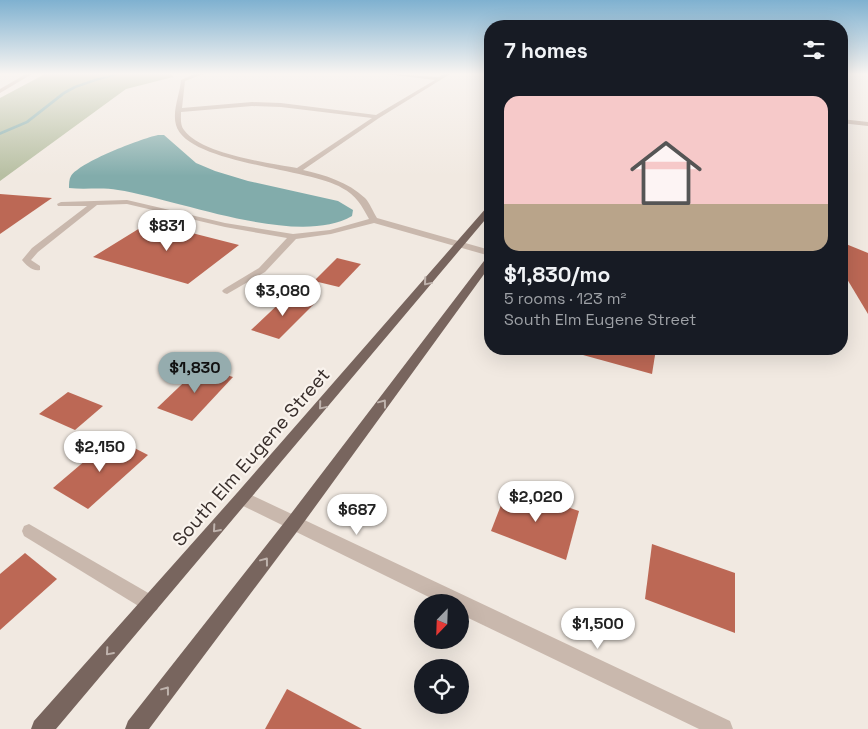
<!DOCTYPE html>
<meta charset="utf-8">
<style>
:root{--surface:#171b24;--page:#242831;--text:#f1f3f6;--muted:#9ea1a6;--accent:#95acae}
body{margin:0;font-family:"Space Grotesk",sans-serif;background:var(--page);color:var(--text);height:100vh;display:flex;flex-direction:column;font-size:19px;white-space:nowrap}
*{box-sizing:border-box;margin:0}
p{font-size:16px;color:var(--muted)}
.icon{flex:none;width:28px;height:28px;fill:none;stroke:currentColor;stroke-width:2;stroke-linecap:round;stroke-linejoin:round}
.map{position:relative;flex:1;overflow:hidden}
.details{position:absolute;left:484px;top:20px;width:364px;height:335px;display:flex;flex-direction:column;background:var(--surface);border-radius:20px;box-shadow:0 5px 20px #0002}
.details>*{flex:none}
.needle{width:32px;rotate:203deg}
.buttons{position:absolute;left:414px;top:594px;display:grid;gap:10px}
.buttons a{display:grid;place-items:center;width:55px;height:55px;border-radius:50%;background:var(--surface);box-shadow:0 5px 20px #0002;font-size:25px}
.price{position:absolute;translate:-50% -42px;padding:0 11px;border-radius:18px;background:#fff;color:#222;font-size:16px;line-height:32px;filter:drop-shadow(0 1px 2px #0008)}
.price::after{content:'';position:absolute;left:50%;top:30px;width:15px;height:11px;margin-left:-8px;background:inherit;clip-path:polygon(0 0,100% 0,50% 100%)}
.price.on{background:var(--accent);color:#111}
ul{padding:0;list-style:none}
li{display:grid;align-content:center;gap:10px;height:265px;padding:0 20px}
li span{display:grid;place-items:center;height:155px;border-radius:15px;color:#555}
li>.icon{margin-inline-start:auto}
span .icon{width:90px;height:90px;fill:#fffc;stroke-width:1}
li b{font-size:21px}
h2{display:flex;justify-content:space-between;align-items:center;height:60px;padding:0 20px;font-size:21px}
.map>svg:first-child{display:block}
.green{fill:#b7bfa2}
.water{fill:#82acab}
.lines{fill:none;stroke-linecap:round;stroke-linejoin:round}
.stream{fill:#82acab;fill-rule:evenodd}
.building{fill:#bc6855}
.service{fill:#c9b8ad;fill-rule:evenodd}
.minor{fill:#c9b8ad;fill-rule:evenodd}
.tertiary{fill:#c9b8ad;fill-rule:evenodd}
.primary{fill:#78655e;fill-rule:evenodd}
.oneway{stroke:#bfb3ad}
.labels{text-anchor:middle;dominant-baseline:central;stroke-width:4.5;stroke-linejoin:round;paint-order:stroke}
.near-street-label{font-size:19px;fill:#382e2b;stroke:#f9f3ed}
</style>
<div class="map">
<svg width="868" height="729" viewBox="0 0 868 729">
<rect width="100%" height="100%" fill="#f1e9e1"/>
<path class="green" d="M45,74H172L173,77L126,89L0,181V98Z"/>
<path class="water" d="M158,135H164L196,163L215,171L248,181L338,201L353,210L352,216C297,248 178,199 118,190C102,187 85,190 69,188C69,184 69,179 71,176C80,162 140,139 158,135Z"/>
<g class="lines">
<path class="stream" d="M115,74H122L96,81L76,88L65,94L28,123L0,135V132L26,121L63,92L74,86L94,79Z"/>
</g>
<g class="building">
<path d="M0,194L52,198L0,234Z"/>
<path d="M153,220L191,230L188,232L239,245L188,284L93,257Z"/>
<path d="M841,242L868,253V314L841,269Z"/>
<path d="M337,258L361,264L339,287L314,281Z"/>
<path d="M287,296L314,304L279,339L251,330Z"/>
<path d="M584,349H656L652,374L583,355Z"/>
<path d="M200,367L233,377L192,421L157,408Z"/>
<path d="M68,392L103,406L75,430L39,414Z"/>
<path d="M113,437L148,455L88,509L53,488Z"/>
<path d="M508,487L579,511L566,560L491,531Z"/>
<path d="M652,544L735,573V633L645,599Z"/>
<path d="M25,553L57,579L0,630V574Z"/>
<path d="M287,689L362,729H265Z"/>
</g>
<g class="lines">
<g class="service">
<path d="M26,74H32L0,93V89Z"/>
<path d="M195,74H203L185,81L182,108L252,102L281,103L376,115L435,80L386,74L439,77L444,74H450L379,118L303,170C325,175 348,182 365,198C370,203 373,212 377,218L490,250V256L374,223L331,234L296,239L265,272L227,294L224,293L222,291L224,289L259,268L287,238L225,227L127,204L97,205L38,252L31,260L40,266V270C33,272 26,265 22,260L32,248L87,206H58L57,204L61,202L127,200L225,223L293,234L330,230L369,219C362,206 356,195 342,188C309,168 187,164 176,125C172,111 180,94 181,80ZM252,106L281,107L372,118L297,168C269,163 201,154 184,130C180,125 181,118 181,112Z"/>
<path d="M29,524L157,598L159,604L157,610L151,612L145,610L24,536L22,531L24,526Z"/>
</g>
<path class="minor" d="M243,491L730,721L733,729H699L460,614V602H439L237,503L235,498L237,493Z"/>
<path class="tertiary" d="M841,119L868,122V126L841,123Z"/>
<g class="primary">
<path d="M490,206V214L56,729H31L34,721L237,493L487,207Z"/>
<path d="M490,256V266L299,529L149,729H125L128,721L287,519L487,257Z"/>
</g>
</g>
<defs><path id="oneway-chevron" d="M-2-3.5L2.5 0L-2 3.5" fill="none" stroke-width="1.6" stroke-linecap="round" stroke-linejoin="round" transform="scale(1.25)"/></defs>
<g class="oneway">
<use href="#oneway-chevron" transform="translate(427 282) rotate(130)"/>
<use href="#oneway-chevron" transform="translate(383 403) rotate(-53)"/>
<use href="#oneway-chevron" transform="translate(322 406) rotate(130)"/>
<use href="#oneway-chevron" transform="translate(216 529) rotate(131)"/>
<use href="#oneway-chevron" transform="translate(265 561) rotate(-53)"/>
<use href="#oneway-chevron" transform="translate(109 652) rotate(131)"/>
<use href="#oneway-chevron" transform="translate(166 690) rotate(-53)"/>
</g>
<linearGradient id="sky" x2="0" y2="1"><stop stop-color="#7fb1d0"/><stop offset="0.42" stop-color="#f9f5f2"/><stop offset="1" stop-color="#f9f5f2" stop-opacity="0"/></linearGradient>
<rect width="868" height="176" fill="url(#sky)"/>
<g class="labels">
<g class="near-street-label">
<text transform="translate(251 457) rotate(-49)">South Elm Eugene Street</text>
</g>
</g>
</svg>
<div class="buttons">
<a><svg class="needle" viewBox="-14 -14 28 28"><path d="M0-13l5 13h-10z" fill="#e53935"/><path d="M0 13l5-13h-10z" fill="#9ea1a6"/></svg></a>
<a><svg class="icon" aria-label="locate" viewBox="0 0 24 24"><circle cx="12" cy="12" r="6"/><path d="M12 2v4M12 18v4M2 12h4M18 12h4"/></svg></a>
</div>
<b class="price" style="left:167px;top:252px">$831</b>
<b class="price" style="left:283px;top:317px">$3,080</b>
<b class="price on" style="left:195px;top:394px">$1,830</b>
<b class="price" style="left:100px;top:473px">$2,150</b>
<b class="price" style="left:536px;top:523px">$2,020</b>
<b class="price" style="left:357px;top:536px">$687</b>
<b class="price" style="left:598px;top:650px">$1,500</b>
<section class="details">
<h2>7 homes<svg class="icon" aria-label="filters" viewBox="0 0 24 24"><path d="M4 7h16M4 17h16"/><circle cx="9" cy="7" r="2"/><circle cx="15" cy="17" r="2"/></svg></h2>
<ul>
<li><span style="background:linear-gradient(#f6c9c9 70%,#b9a48a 0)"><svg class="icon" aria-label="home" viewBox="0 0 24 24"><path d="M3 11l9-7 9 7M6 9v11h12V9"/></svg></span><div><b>$1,830/mo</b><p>5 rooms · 123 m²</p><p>South Elm Eugene Street</p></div></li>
</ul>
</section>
</div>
